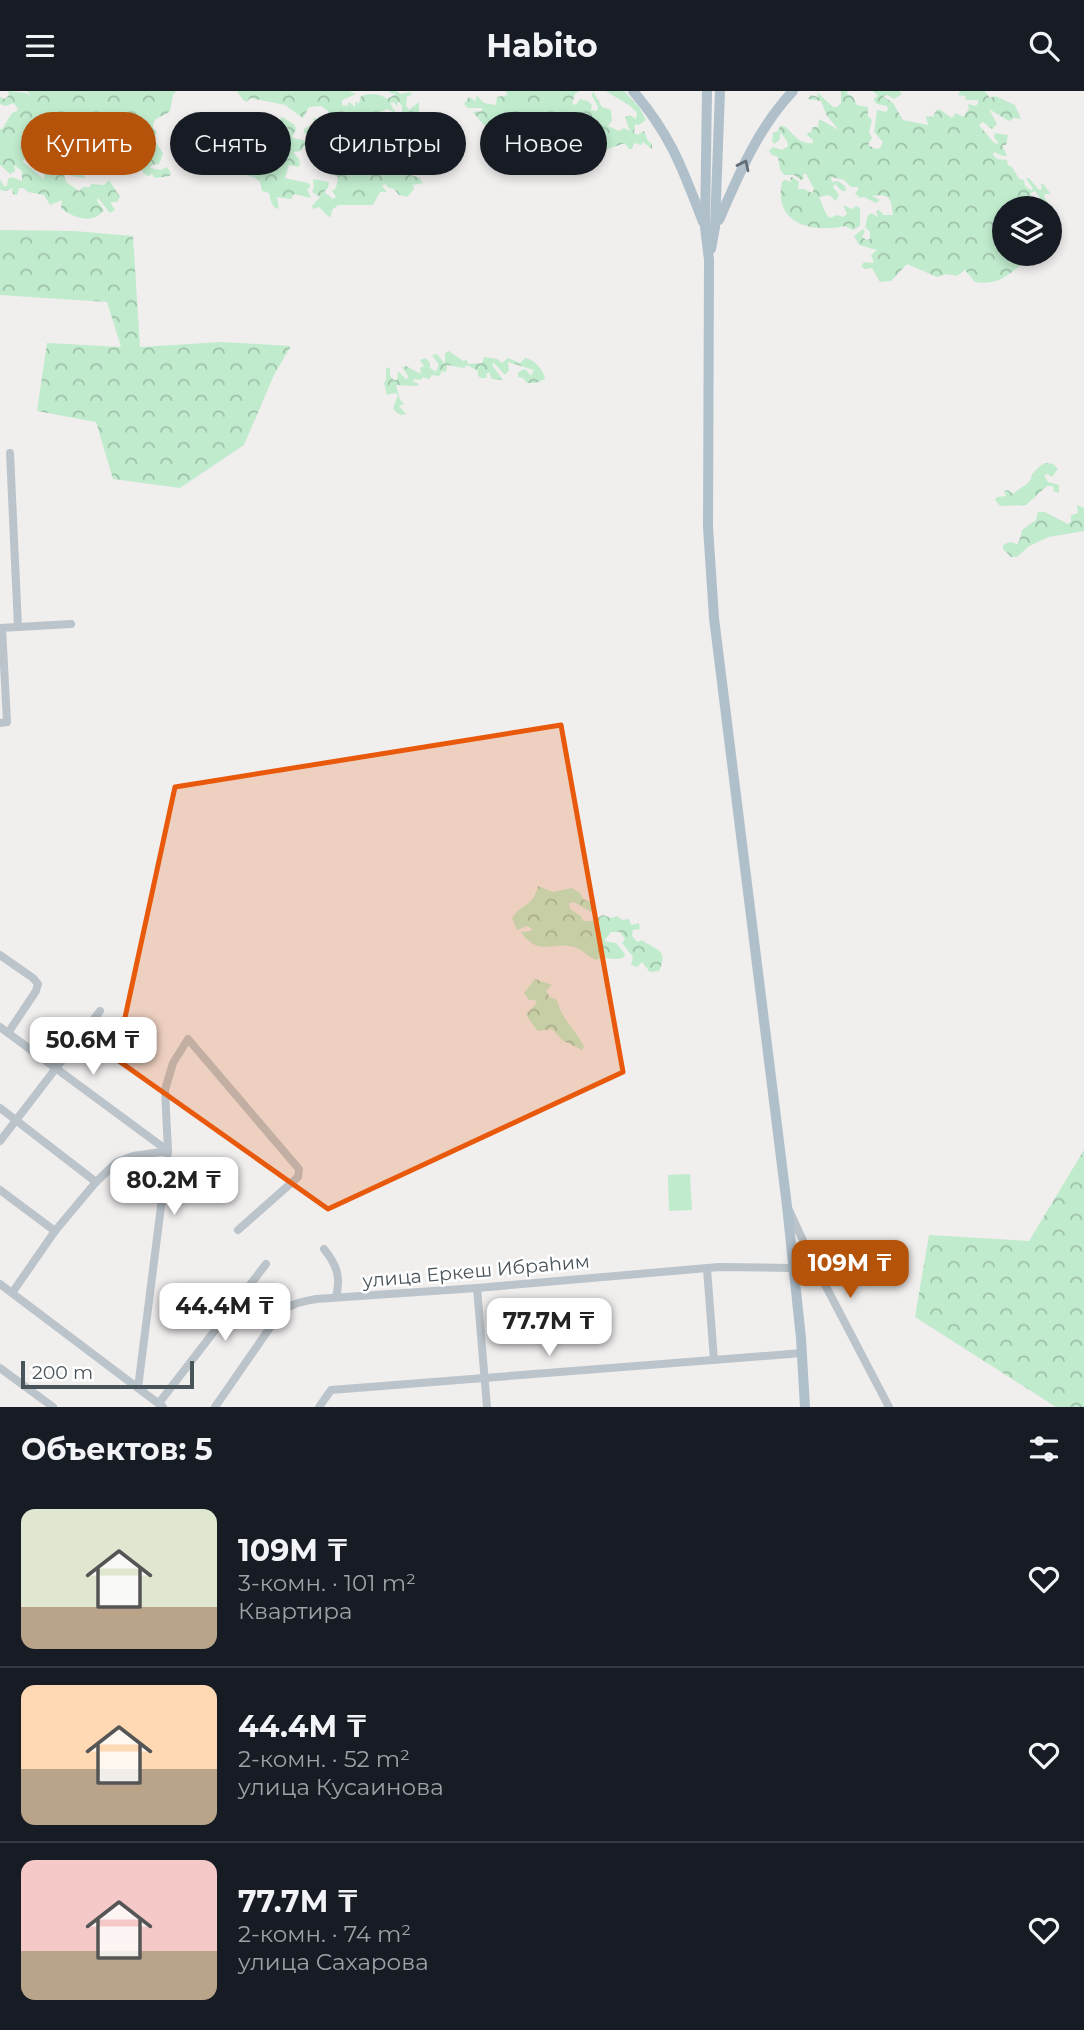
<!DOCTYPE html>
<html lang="ru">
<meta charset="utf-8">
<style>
:root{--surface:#171b24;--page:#20242c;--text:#f1f3f6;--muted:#9ea1a6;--line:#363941;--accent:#b45309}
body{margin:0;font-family:Montserrat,sans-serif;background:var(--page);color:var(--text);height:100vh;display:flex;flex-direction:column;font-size:26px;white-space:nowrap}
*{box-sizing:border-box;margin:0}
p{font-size:23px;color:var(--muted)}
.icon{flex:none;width:38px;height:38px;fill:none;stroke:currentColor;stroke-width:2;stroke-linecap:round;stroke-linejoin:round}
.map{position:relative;height:1316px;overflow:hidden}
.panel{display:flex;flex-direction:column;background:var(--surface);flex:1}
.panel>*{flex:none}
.banner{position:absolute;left:21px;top:21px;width:700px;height:63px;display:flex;gap:14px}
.tools{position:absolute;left:992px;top:105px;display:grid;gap:14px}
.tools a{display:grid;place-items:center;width:70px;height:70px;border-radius:50%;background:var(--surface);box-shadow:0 4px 10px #0003;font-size:35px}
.scale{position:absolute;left:21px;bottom:18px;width:173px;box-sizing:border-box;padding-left:7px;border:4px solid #48535a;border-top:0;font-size:19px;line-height:24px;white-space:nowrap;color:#48535a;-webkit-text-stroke:5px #fff;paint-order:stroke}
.price{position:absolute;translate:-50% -60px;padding:0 16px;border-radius:14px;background:#fff;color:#222;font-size:23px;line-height:46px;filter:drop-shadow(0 2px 4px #0008)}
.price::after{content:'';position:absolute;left:50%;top:42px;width:21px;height:16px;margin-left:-10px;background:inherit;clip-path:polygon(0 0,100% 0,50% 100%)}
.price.on{background:var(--accent);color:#fff}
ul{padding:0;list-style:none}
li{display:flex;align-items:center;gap:21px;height:175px;padding:0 21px}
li+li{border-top:2px solid var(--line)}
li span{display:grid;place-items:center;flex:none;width:196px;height:140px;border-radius:14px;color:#555}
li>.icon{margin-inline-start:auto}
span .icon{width:84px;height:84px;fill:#fffc;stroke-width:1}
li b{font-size:30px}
h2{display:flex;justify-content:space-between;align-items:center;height:84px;padding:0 21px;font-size:30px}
.chip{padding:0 24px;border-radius:32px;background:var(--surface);box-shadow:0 4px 10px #0003;font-size:24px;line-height:63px}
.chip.on{background:var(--accent);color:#fff}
header{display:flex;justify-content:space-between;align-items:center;height:91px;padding:0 21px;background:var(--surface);font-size:32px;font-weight:700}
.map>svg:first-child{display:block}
.forest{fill:url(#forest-crowns)}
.garden{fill:#c0ebcd}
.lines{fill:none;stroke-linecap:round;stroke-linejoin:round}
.minor{stroke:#bbc4ca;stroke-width:8}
.major{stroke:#b0c0cb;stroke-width:10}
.oneway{stroke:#626e76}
.marked{fill:#e8590c;fill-opacity:0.2;stroke:#e8590c;stroke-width:5;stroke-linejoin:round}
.labels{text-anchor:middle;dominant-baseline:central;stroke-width:5;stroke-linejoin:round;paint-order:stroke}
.street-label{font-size:19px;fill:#48535a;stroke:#fff}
</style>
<header><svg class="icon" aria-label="menu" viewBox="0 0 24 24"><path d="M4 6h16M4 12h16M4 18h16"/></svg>Habito<svg class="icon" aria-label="search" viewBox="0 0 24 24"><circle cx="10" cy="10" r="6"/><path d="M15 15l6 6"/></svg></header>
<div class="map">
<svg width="1084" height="1316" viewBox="0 0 1084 1316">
<defs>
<pattern id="forest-crowns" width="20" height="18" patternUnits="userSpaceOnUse" patternTransform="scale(1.75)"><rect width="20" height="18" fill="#c0ebcd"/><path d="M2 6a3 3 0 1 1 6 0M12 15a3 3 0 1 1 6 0" fill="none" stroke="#9ec1a9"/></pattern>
</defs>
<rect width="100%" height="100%" fill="#f1eeee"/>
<g class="forest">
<path d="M8,0L26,2L31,5L27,0H176L173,4L170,20C163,27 153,24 153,37L157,41L154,48L163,62L159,73L152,74L150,77L160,79L167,76L171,82L170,85L155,87L151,82L150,85L146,84L128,66L130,54C118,44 108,51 95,47C91,46 88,43 85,41V48L80,50L73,39L69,38L65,42L57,41L50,32L44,31L45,41L37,45V49L43,53L53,47L65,54L67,49L70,48L76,52L78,59L73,65L78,74L71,72L69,75L82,81L85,87L71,85L50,63L43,67L34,64V72L24,68L23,71L44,88V82L48,76L57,79L62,77L66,91L79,100L83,96H90L91,93L104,94L109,89L120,106L117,111H110L115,119L110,122L98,107L97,110L104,119C93,134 73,127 61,117L62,109L50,114L44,104L28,101L23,97H19L17,104L13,103L12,97L6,100L0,99V88L4,95H7L8,88L12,86L22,90V80L14,74L15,80L10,83L0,74V38H2L12,22L17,20L18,17L13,12L6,15L0,13V6L5,8L9,4Z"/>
<path d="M237,0H349L356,3L342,9V14L347,15L349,11L355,16V11L359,12L361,5C371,2 379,2 387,8L396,3L390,2L389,0H396L401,3L410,1L412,4L407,5L406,15L409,19L419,11V26L408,21L402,23V15L398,10L397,16L394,11L390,12L396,22L387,18L379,22L398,33L399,36L396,39L394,34L391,32L387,48L398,53L397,60L411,67V70L400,64L397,66L401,71L413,76L414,79L411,84L420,87L423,92L413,94L414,98L407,106L399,104L394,98L389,97L385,93L382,95L387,101H380L373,114H338L332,119L331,125L329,126L319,116L313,118L312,115L320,106L312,101L314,96L313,88L329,91L328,97L324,101L333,108L336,106L332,100L336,97L338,86L323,78L319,62L304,55L301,60L293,61L299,68L300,74L298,76L289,74L285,87L308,92L311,95L307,98L311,107L294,103L291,108L277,106L279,118C271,116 271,110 269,102L262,100L260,91L254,86L248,85L245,81L248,77L257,81L258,71L270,61V51L277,46L269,39L275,35L273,33L254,37L252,32L256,30V27L264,25L278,29L282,26L295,34L296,39L292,45L293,47L316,52L317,48L304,42V38L309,35L315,40L320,39V36L313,28L315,27L323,31L328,25V20L321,15L309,16L303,27L285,14L250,7L247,11L243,9Z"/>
<path d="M505,0H579L575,3L572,12L576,14L580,8L588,10L592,14L591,19L597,20L598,16L592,5L593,0L602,16L611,19L612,30L608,35L619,40L624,37L630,40L625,26L630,24L636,28L637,22C629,12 616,7 606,0H624L639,16L646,29L639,34L635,33L634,42L638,44L644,40L648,50L652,53V58L643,51L641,54L634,52L632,58H629L625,52L605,59L595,68C583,62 573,68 561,62L552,66L547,64L544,53L533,61L524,62L521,58L522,52L516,51L513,45L501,37L499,26H495L493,33L484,34L473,21L482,20V17H468L464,13L469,6L476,10V4L484,12L496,14L497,6L508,4Z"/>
<path d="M841,0H848L846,2L853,6L857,14L868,16V25L872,29L869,41L872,47L868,54L875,58L880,57L883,51L874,41L877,19L886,21L888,18L887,15L877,13L874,10V7L878,5L873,0H899L902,3L894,8L887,4L883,5L893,12L903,29L928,34L926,25L933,26L935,21L939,18L952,27L956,22L963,26L969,18L968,13L975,15L978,13V9H966L965,5L958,4L960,0H985L990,7L995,5L1015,14L1021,28L1014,27L1009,30L989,18L997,33L992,38L983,31L979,34L994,52L999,53L994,46L995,42L1008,44L1006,54H1002L1007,65H1003L994,61L993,64L997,68L1007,69L1008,74L1012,76L1019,88L1024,89L1025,95L1031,99L1033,98L1026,87H1029L1039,99L1042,98L1041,93H1043L1051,103H1045L1044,105L1049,115L1044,113L1035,100L1029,103L1038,108L1037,110L1022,109L1026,117H1004V163H1035C1014,177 1003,196 975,191L965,179L957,185L946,183L937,186L907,173L891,190L880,191L872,177L865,178L861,175L864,171L874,172L871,164L877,159L859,154L854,145L863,138L865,140L862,146L867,149L870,148V141L865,136L868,124L871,122L878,126L876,120L879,119L884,124H893C891,110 892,102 872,105L880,109L876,112L864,106L860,107L855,102L858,99V96H851L844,89L831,86L832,91L838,90L845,95L846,100H842L835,93L833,96L839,104L836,110L829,104L819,106L826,123L830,127L837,124L843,126L847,123L843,114L852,118L856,115L860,117V135L853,139L845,135C813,142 773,134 782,91L785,89L792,91L790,87L792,86L799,91L798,98H804L812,102L814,98L806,83H803L804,88L801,89L794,84H784L780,78L778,66L772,64L769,60L773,56L782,59L788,55L787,50L780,41V48L775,53L772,51L773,42L778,40L780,35H784C794,43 799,54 813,52V49L806,43L811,41L813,36H818L819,28L839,39L827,25L821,10L808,8L811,4L818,6L817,1L833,16H837L841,12Z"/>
<path d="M0,139L74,140L133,145L140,256L222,251L291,255L274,284L244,354L180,397L113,388L96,331L37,320L47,252L121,256L107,211L0,204Z"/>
<path d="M449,260L463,270L467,269L468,273L482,272L484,266L497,268L502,272L508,267L520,272L525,267C535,269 543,278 545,288L536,292H527L523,287L518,286V281L525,278L531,285L534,279L508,271L509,279L505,284L494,272L492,274L503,289L492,288L489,281L486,283L487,287H481L478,285V280L467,274L464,277L447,274L446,281L442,280L439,285L432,284L429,288L423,286L421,289L415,288L412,290L419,293L417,295L396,294L400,309L404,313L399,315L406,323L401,324L393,318L398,304L395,302L387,304L384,292L386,289V276L390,278V285L394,289H397L398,280L407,289L408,285L402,276L406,275L421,283L420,277L424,275L420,269L426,267L430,272V277L436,281L439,274L432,264L437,263L445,273V262Z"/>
<path d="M1046,372L1053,373L1058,378L1052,386L1048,383L1044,384L1048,391L1059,394V402L1053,400L1054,397L1052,395H1047L1026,414L1000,415L995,409L997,406L1006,405L1004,400L1008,399L1013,403C1020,395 1031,395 1032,383L1041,374Z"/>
<path d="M1077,414L1084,417V440L1049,446L1029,455L1017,466H1011L1003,458V454L1010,451L1017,453L1019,451L1022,439L1036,429L1038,421H1045L1068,433L1071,431V424L1078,422Z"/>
<path d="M538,795L553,801L572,797L580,802L583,808L591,811L596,819L591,821L574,811L569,812L570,818L581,825L583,830H592L603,824L611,827L617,825L622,829L629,828L631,834L639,832L640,838L633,839L632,845L637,851L642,849C654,859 670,857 659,880L650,881L642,871L637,876L631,874L633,866L622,852L625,848L620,841H611L604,850L616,852L625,863L624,866C615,871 605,864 596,869C588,866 584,860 577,857C555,848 539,868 521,841L531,840L532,838L527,835L517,839L512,827C522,812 533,816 538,795Z"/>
<path d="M535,888L552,894L546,900L550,906L557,909C563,931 575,937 584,956L582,959L562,949L552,938L538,940C535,937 527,926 526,923L537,912L535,909H529L524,902Z"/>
<path d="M1084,1059V1316H1056L915,1226L929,1144L1029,1150Z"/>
</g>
<path class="garden" d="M690,1083L692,1119L669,1120L668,1084Z"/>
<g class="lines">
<g class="minor">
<path d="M10,362L18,536"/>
<path d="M0,537L71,533"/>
<path d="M0,632L7,631L2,537"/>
<path d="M0,864L33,887L38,893L36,900L8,942"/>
<path d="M0,936L168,1060"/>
<path d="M0,1017L96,1091"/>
<path d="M0,1050L100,920"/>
<path d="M0,1099L55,1140"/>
<path d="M789,1119L810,1165L889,1316"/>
<path d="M324,1158C337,1174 341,1186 336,1206"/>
<path d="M707,1178L714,1269"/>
<path d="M0,1193L163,1316"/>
<path d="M477,1197L487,1316"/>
<path d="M12,1202L55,1140L96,1091L117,1071L133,1065L168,1060"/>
<path d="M0,1277L53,1316"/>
<path d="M138,1297L168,1060L165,999L173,972L188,948L299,1078L298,1086L238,1139"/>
<path d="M159,1312L266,1173"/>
<path d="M215,1316L280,1222C291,1212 302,1211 316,1208L477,1197L719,1176L792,1177"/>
<path d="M319,1316L331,1299L802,1262"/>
</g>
<g class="major">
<path d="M633,0C671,44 683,79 703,131"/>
<path d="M707,0L705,136L709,169L708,436L714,527L787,1115L801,1247L805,1316"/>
<path d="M719,129C739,83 758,37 793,0"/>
<path d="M711,158L715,136L720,0"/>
</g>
</g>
<defs><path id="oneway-chevron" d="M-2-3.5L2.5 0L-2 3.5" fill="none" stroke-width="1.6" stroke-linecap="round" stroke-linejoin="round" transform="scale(1.75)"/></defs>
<use class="oneway" href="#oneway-chevron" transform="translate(744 74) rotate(-64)"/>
<path class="marked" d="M561,634L623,981L328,1118L116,968L175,696Z"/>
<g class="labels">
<g class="street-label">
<text transform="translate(476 1180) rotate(-5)">улица Еркеш Ибраһим</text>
</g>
</g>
</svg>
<div class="tools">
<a><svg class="icon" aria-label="layers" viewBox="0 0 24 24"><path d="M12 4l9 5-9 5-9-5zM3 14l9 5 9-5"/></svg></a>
</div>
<div class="scale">200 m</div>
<b class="price" style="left:93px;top:986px">50.6M ₸</b>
<b class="price" style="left:174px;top:1126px">80.2M ₸</b>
<b class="price on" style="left:850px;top:1209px">109M ₸</b>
<b class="price" style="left:225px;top:1252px">44.4M ₸</b>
<b class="price" style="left:549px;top:1267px">77.7M ₸</b>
<div class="banner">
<a class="chip on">Купить</a>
<a class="chip">Снять</a>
<a class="chip">Фильтры</a>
<a class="chip">Новое</a>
</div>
</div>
<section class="panel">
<h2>Объектов: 5<svg class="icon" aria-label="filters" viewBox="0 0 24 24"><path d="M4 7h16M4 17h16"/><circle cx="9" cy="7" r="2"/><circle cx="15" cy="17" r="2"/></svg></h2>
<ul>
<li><span style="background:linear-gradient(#dfe7d0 70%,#b9a48a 0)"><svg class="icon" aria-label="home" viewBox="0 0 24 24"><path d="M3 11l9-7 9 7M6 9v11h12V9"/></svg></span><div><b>109M ₸</b><p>3-комн. · 101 m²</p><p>Квартира</p></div><svg class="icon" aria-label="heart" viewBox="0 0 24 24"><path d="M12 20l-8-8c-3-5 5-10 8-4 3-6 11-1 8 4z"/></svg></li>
<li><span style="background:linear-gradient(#ffd9b3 60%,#b9a48a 0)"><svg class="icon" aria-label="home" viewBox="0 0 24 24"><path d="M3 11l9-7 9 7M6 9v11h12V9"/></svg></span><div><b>44.4M ₸</b><p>2-комн. · 52 m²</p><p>улица Кусаинова</p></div><svg class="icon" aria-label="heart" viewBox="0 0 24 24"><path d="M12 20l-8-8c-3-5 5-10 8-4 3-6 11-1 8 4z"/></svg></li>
<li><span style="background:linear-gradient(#f6c9c9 65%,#b9a48a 0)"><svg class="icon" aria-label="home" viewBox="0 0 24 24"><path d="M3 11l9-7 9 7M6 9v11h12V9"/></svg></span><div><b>77.7M ₸</b><p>2-комн. · 74 m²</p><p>улица Сахарова</p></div><svg class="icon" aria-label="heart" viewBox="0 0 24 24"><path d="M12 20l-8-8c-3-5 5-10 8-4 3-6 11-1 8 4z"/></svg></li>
</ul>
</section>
